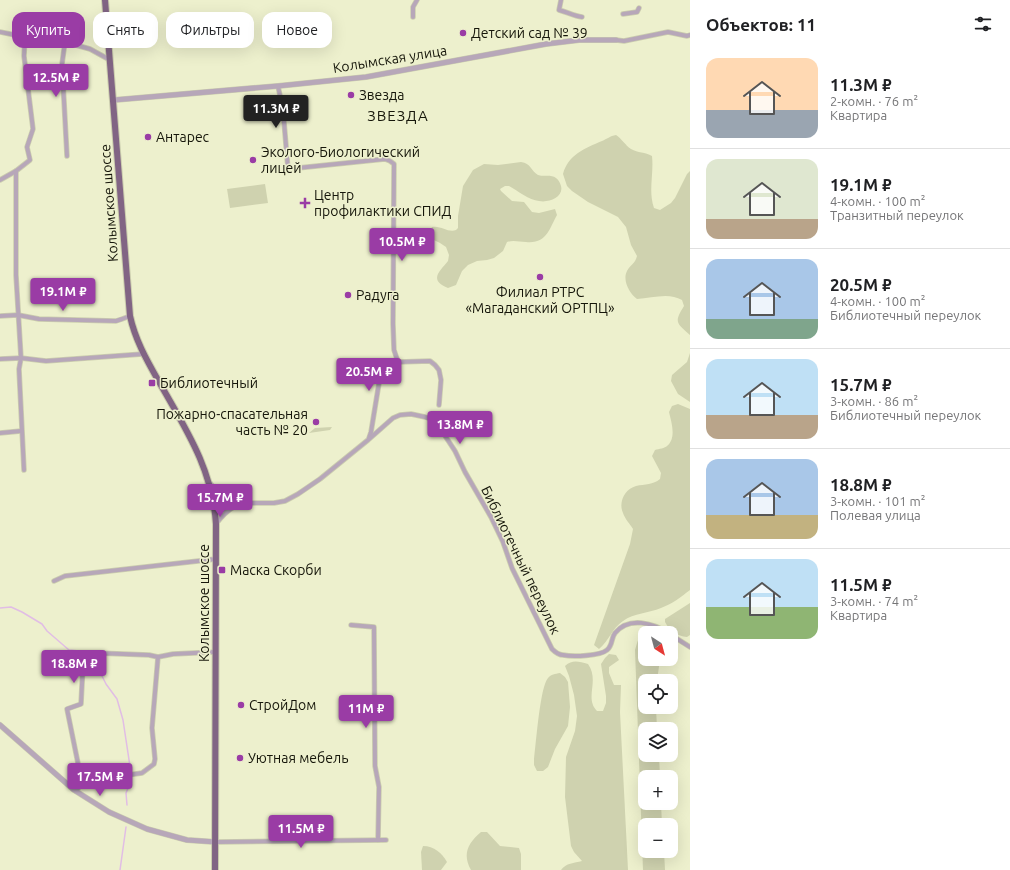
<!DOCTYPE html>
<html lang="ru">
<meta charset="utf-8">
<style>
:root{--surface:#fff;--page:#f2f2f2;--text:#202124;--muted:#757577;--line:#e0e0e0;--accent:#9a3ca5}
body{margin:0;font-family:Ubuntu,sans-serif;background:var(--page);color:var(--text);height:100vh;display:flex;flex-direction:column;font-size:15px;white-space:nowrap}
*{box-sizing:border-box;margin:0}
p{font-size:13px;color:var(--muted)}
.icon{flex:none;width:22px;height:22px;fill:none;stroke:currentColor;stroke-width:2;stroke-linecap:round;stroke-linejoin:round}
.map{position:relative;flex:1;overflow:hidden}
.side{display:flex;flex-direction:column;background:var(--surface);width:320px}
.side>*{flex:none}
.guide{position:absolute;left:12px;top:12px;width:380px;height:36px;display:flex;gap:8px}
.needle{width:26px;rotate:144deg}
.controls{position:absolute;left:638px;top:626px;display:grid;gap:8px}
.controls a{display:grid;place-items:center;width:40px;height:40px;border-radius:8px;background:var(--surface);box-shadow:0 4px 16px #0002;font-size:20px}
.price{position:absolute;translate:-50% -34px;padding:0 9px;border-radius:4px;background:var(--accent);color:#fff;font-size:13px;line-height:26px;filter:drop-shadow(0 1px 2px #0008)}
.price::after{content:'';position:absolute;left:50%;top:24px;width:12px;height:9px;margin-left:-6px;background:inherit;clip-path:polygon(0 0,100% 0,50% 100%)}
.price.current{background:#222;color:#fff}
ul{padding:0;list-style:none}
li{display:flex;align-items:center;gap:12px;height:100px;padding:0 16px}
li+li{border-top:1px solid var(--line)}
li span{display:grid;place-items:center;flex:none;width:112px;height:80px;border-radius:12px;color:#555}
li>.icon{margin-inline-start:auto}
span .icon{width:48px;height:48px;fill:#fffc;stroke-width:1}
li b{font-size:17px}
h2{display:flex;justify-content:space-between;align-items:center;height:48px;padding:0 16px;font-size:17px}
.tag{padding:0 14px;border-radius:12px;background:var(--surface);box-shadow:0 4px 16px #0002;font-size:14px;line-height:36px}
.tag.current{background:var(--accent);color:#fff}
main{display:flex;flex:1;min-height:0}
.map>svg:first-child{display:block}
.green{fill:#cfd2af}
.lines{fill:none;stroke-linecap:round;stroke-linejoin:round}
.stream{stroke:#e1bde5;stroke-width:1.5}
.minor-casing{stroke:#cbcdae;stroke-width:5.5}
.tertiary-casing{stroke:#cbcdae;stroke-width:6}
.trunk-casing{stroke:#cbcdae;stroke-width:8}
.minor{stroke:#b7a7b9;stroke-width:4}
.tertiary{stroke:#b7a7b9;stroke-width:5}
.trunk{stroke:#816484;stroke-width:6}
.poi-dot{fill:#9a3ca5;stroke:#edf0cd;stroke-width:1.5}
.labels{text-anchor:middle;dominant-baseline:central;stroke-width:3;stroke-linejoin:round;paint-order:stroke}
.poi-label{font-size:14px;fill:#16160a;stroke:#edf0cd;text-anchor:start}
.street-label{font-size:14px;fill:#16160a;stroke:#edf0cd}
.neighbourhood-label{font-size:15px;letter-spacing:1px;fill:#16160a;stroke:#edf0cd}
</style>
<main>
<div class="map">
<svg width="690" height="870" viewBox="0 0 690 870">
<rect width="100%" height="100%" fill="#edf0cd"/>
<g class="green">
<path d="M616,135C622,139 625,145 631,149C638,153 645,152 652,156C654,174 648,191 654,208L660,210L671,203L675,198L687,174L690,171V335C676,323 674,322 684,306L682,300C669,292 652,298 637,299C630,294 622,281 627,271C630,265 635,264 637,256L631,245L626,227L618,217L588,202L572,191L567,186L563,174C568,155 585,148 602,141C607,139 610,136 616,135Z"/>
<path d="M521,162C531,163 531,171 538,175C544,177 551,174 556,178C559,180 560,183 561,186C564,197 549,203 539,201C529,200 518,191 509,186H505L500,189L501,191L512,201L524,202L532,212L539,213L555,209L557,215C549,229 547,244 526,242C519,242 514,240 507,242L503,251L494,258L487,260L477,261L468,265L462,271L456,285L448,288C428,280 440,271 448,261L449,255L446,247L440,243L434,240L429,232L432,227C441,225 448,233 456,230L458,228V216L463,186L473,170L484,164L498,165Z"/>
<path d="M265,184L268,203L230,208L227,189Z"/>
<path d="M690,353V402L678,394L671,381L672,375L687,362Z"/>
<path d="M678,404L690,409V590C681,597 672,604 661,608C649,613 634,613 623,621C612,628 609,641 599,649L594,645L630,544L633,529C630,524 625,519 623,513C618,502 625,489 636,486C645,484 653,485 660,479L661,473L652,456L655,450C659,449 665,448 667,446C677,438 671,421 669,412L672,406Z"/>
<path d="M332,427L330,430L309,433L315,428Z"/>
<path d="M690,603V635L687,637C677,636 670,631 665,622V619Z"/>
<path d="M649,631L658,633H645V659H660L657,681H645V707H656L657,729H645V755H659L660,777H645V803H661L662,825H645V851H664L665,870H643L635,650C638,640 639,633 649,631Z"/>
<path d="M609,654L616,655L619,660L609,667V673L614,685H621L620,712L628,870H561C566,863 574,863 582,861L574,852L571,846L565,797L566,757L575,731L577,716L574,695L569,676L565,666C573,659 579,662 588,664C600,681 584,698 597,711H603L606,703V696L601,664L605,658Z"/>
<path d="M560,673L565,677L568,682L570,707L568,726L555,749L548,767L543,771H537L534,765V759C536,744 540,687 548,678C551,674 555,674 560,673Z"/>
<path d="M481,832H487L500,846L519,848L521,854V870H471C462,854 468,843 481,832Z"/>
<path d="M423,846C434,846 442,853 447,862L441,870H422L421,852Z"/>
</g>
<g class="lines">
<g class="stream">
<path d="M0,608L11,607L22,612L42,624L47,631L69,650L79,651L85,654"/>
<path d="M89,658L102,676L106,684L117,699L123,720L131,773"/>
<path d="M127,805L126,793L131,781V778"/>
<path d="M120,870L126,827"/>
</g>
<defs>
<g id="minor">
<path d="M561,0L559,10C567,12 574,16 582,17"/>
<path d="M623,14L637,12L639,8"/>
<path d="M413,17V7L417,0"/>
<path d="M0,32L25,37L48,38L65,42L90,49L110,60"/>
<path d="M616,40L624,41L668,32L687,36L690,35"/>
<path d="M65,42L62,64L67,156"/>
<path d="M278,86L283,110L288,169L385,159L390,161L394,164L393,324L394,350L398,362"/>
<path d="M0,180L16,171"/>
<path d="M0,316L18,315L39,319L116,321L122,319L130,316"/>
<path d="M0,359L21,358L46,361L143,354"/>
<path d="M0,433L21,431"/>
<path d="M369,438L371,432L380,377L386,369L398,362L430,361L435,365L439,370L441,380L439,405"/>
<path d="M24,470L19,369L21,358L16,275V171L30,160L27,147L33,129L24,56L25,37"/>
<path d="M209,482L220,494L232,500L241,503H274L285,501L298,494L320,479L368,440L393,418L400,415L411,414L425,417L434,420L438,425L455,451L465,472L491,517L503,542L512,568L552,649C555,652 558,655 563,655C573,657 600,656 607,650C613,645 611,638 615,633C629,616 653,623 668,633"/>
<path d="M214,501L220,499L229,500"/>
<path d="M214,505C219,509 222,511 228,509"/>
<path d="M216,524C223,514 230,508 241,503"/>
<path d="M54,581L65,576L216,559"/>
<path d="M351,625L374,627L375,766L379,787L378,840"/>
<path d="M671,635L690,647"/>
<path d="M82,783L107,778L142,773L154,764L155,759L152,728L158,657L173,654L215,652"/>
<path d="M76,791L82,783L67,709L81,704L83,665C86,658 90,654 97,653L149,655L158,657"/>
<path d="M216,842L386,840"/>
</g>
<g id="tertiary">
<path d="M114,100L278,86L366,77L546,44L579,40H616"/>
<path d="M0,725L74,790L109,812L147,829L187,840L216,842"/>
</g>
<path id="trunk" d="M105,0L130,316C135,339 146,359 158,380C185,428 212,467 216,524L215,870"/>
</defs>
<use href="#minor" class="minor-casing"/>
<use href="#tertiary" class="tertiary-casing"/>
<use href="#trunk" class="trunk-casing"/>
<use href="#minor" class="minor"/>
<use href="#tertiary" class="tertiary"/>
<use href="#trunk" class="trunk"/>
</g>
<g class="poi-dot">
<circle cx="463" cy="33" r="4"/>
<circle cx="351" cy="95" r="4"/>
<circle cx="148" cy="137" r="4"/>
<circle cx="253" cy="160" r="4"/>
<path d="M303 197h4v4h4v4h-4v4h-4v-4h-4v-4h4z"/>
<circle cx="540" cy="277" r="4"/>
<circle cx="348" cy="295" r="4"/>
<rect x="148" y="379" width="8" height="8" rx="2"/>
<circle cx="316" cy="422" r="4"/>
<rect x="218" y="566" width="8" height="8" rx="2"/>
<circle cx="241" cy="705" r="4"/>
<circle cx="240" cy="758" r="4"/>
</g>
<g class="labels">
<g class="poi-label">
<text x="471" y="33">Детский сад № 39</text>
<text x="359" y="95">Звезда</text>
<text x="156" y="137">Антарес</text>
<text x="261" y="152">Эколого-Биологический<tspan x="261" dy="16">лицей</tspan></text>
<text x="314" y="195">Центр<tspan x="314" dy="16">профилактики СПИД</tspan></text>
<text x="540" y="292" text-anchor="middle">Филиал РТРС<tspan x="540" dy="16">«Магаданский ОРТПЦ»</tspan></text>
<text x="356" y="295">Радуга</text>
<text x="160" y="383">Библиотечный</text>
<text x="308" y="414" text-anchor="end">Пожарно-спасательная<tspan x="308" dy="16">часть № 20</tspan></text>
<text x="230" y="570">Маска Скорби</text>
<text x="249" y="705">СтройДом</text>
<text x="248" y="758">Уютная мебель</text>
</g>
<g class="street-label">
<text transform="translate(390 59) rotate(-9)">Колымская улица</text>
<text transform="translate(109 203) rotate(-94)">Колымское шоссе</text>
<text transform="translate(521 560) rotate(64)">Библиотечный переулок</text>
<text transform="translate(204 603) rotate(-90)">Колымское шоссе</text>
</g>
<g class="neighbourhood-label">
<text x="398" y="115">ЗВЕЗДА</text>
</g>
</g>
</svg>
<div class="controls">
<a><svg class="needle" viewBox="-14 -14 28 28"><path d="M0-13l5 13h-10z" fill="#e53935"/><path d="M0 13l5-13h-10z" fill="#757577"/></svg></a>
<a><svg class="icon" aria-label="locate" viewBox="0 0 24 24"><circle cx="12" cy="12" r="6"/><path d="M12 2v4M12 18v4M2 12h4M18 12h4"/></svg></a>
<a><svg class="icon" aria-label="layers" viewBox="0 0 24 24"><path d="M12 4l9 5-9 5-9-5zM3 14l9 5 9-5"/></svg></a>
<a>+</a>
<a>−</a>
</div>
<b class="price" style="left:56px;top:98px">12.5M ₽</b>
<b class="price current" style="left:276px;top:129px">11.3M ₽</b>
<b class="price" style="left:402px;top:262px">10.5M ₽</b>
<b class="price" style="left:63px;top:312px">19.1M ₽</b>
<b class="price" style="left:369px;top:392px">20.5M ₽</b>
<b class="price" style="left:460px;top:445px">13.8M ₽</b>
<b class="price" style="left:220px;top:518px">15.7M ₽</b>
<b class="price" style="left:74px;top:684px">18.8M ₽</b>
<b class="price" style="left:366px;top:729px">11M ₽</b>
<b class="price" style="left:100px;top:797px">17.5M ₽</b>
<b class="price" style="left:301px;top:849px">11.5M ₽</b>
<div class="guide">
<a class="tag current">Купить</a>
<a class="tag">Снять</a>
<a class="tag">Фильтры</a>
<a class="tag">Новое</a>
</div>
</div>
<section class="side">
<h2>Объектов: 11<svg class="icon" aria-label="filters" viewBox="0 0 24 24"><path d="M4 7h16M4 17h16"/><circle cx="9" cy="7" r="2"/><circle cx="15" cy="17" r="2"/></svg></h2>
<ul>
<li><span style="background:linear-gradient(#ffd9b3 65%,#9aa5b1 0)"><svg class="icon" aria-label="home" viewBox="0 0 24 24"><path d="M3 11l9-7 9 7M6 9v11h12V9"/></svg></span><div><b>11.3M ₽</b><p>2-комн. · 76 m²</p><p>Квартира</p></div></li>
<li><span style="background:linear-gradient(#dfe7d0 75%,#b9a48a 0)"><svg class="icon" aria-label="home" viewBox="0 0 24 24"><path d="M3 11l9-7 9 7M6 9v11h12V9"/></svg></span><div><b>19.1M ₽</b><p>4-комн. · 100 m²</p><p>Транзитный переулок</p></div></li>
<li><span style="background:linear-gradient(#a9c7e8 75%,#7fa58c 0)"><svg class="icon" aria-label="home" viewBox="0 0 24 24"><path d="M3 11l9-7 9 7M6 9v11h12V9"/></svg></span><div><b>20.5M ₽</b><p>4-комн. · 100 m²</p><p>Библиотечный переулок</p></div></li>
<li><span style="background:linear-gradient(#bfe0f5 70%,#b9a48a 0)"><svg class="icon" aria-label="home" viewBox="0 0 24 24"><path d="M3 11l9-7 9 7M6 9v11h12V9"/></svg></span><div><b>15.7M ₽</b><p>3-комн. · 86 m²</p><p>Библиотечный переулок</p></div></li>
<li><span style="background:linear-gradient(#a9c7e8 70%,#c2b280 0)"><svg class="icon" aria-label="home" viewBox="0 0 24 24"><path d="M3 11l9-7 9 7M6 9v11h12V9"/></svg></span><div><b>18.8M ₽</b><p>3-комн. · 101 m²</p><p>Полевая улица</p></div></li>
<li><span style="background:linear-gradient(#bfe0f5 60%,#8fb573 0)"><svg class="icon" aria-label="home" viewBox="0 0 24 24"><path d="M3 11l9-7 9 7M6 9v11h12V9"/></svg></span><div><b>11.5M ₽</b><p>3-комн. · 74 m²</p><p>Квартира</p></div></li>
</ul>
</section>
</main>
